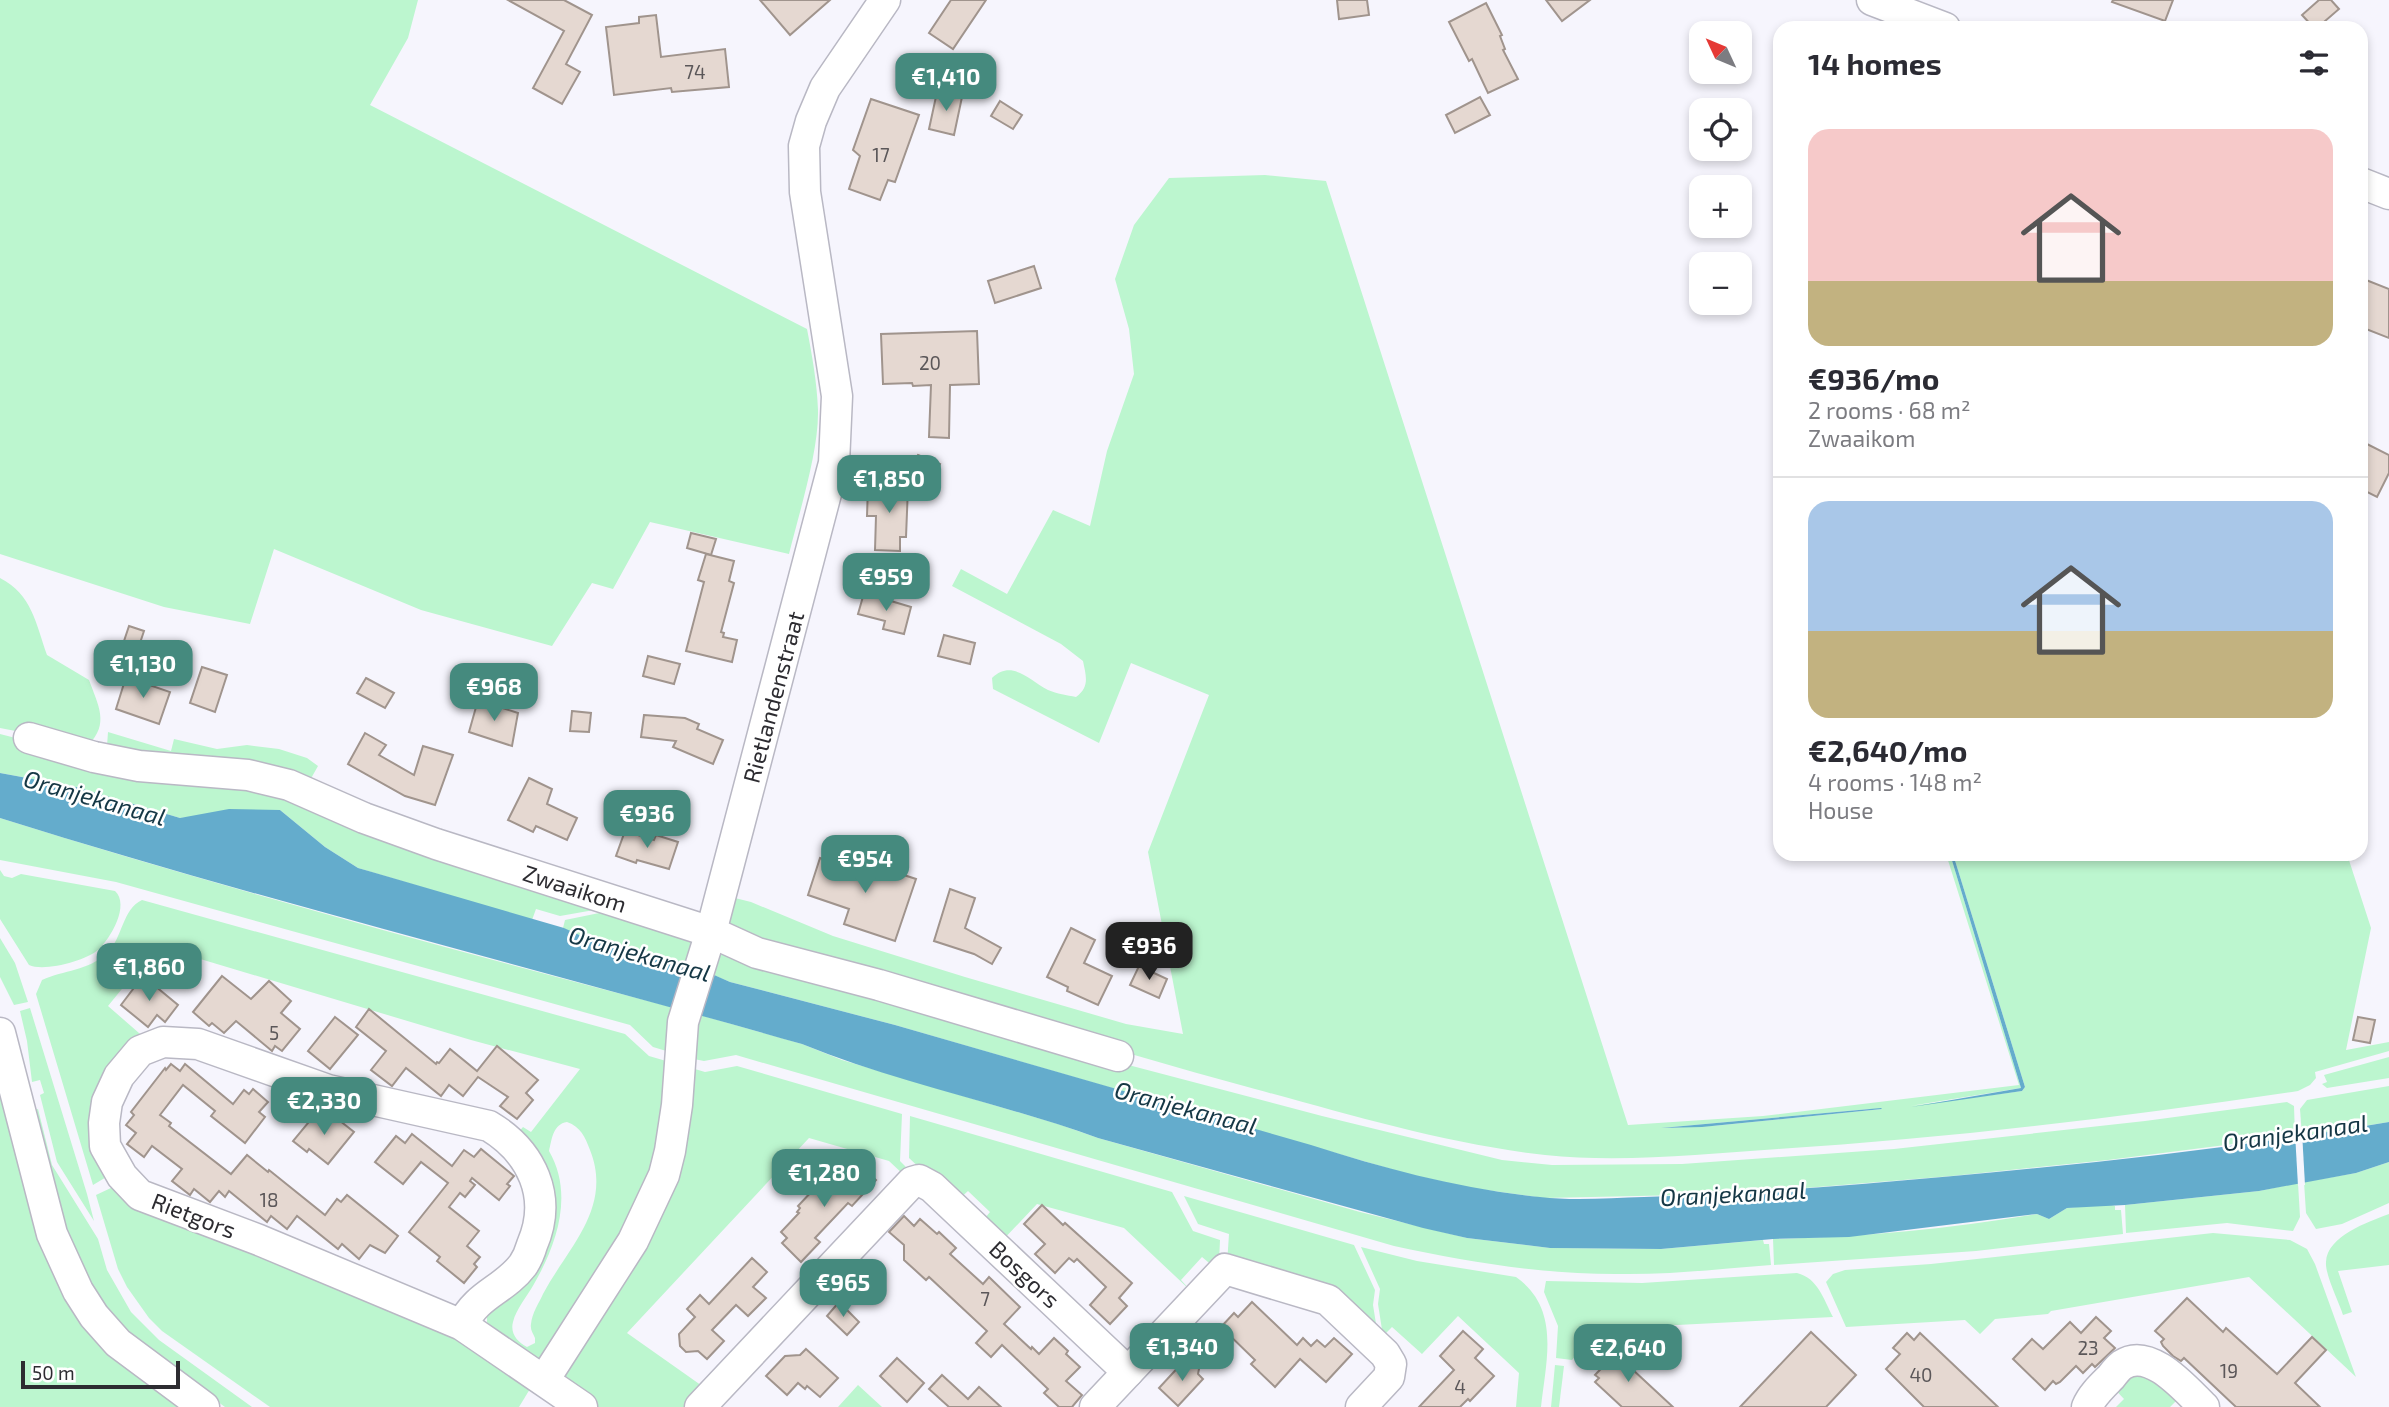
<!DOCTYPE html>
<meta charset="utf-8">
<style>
:root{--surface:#fff;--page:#f2f2f3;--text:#2b2b33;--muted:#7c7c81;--line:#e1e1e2;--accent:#458a7e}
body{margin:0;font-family:"Exo 2",sans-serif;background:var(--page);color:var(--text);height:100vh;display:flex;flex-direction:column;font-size:26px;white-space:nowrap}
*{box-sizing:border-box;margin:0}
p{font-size:23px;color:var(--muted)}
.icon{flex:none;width:38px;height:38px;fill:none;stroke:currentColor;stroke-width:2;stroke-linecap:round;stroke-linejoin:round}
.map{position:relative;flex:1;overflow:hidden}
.side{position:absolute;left:1773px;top:21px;width:595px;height:840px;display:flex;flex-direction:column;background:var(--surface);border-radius:21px;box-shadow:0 4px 10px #0003}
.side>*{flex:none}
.needle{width:46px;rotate:314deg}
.buttons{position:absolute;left:1689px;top:21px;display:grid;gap:14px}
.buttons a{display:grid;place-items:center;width:63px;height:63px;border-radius:14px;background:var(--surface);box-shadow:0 4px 10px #0003;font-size:35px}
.scale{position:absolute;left:21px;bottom:18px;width:159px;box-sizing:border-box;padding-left:7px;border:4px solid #2d2c31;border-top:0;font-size:19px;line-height:24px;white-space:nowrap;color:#2d2c31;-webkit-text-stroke:5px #fff;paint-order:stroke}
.price{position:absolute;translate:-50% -60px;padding:0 16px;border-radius:14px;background:var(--accent);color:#fff;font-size:23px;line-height:46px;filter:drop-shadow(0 2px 4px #0008)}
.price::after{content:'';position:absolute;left:50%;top:42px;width:21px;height:16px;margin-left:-10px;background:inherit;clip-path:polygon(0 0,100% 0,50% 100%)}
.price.selected{background:#222;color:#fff}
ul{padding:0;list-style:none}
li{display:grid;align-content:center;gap:14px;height:371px;padding:0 35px}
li+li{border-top:2px solid var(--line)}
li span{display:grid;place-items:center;height:217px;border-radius:21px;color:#555}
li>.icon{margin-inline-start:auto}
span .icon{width:126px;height:126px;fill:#fffc;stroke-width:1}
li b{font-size:30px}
h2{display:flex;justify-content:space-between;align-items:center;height:84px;padding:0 35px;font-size:30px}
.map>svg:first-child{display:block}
.green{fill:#bcf6cf;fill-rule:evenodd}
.water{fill:#64accc}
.pier{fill:#f6f5fd}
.building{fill:#e5d8d1;stroke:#a0948d;stroke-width:2}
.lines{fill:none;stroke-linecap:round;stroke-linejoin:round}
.minor-casing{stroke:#b9b8c4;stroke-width:33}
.minor{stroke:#fff;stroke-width:30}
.labels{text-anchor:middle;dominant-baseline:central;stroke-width:5;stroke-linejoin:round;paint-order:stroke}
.number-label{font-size:19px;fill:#5b5759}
.street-label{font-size:23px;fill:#2d2c31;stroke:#fff}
.water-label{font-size:24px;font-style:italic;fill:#153745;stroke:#fff}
</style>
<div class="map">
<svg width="2389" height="1407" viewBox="0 0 2389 1407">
<rect width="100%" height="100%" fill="#f6f5fd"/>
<g class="green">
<path d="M0,0H418L408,38L370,105L807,329C812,355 817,382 818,410C819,451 799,513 789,554L650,522L613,589L592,583L552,646L421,610L274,549L250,624L164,607L0,554Z"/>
<path d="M1265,175L1326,181L1628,1125L1763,1116L2019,1085L1946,854H1950L2021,1088L1910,1106L2022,1091L2025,1087L1953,854H2347L2371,928L2346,1050L2389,1042V1051L2315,1072L2316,1078L2310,1085L2298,1091C2125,1117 1952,1138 1778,1149C1701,1154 1622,1163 1545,1155C1446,1144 1351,1115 1255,1089C1079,1041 905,986 731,932L724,912L727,896L751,902L833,936L965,977L1126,1024L1183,1034L1148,852L1209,695L1131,663L1099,743L993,689L992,678C1012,659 1029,680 1048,690C1057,694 1067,695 1076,697C1090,687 1086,676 1083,661L1061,644L952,586L961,569L1007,594L1053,510L1090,526L1107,451L1134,374L1129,329L1115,279L1134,225L1169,178ZM1870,1109H1882L1712,1126L1661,1128Z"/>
<path d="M0,578C32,594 36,624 47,655L89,680C98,705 110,724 88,745L0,728Z"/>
<path d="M108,732L171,751L174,739L217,749L247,745L279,749L307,758L318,766L309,782L107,746Z"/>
<path d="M0,734L35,743L218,776L611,907L560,916L536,909L532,920L358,868L325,847L280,810L180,818L76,787L0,773Z"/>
<path d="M0,818C224,888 452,950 679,1009L673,1053L653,1047L630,1025L116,882L0,860Z"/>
<path d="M0,870L4,876L12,878L21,874L115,891C130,905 111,938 98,950C85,961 44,972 29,965L0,919Z"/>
<path d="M142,900L625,1034L649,1056L673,1063L654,1178L540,1364L490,1329L487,1322V1312L537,1254L516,1135L523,1127L531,1132L580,1069L471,1040L157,946L108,1006L147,1040L126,1052L108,1176L93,1185L36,994L42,980C64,970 88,971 107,953C123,938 122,909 142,900ZM567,1122C581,1127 585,1137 590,1150C613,1208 568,1247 543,1294C539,1303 532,1313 531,1324C530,1330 533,1333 535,1338V1343L527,1347C517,1342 510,1333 513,1322C516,1309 528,1295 534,1284C557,1244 574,1194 549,1151C552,1139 553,1124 567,1122Z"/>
<path d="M609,911L697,943L687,963L586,938L563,928L565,920Z"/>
<path d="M0,938L15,963L28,1002L14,1005L0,977Z"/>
<path d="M716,948L1117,1062L1322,1116L1502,1160L1552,1165L1682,1164L1894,1149L2145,1121L2287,1102L2294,1106L2295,1136L2108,1160L1952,1176L1731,1194L1544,1198L1471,1188L1408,1174L895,1025L730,982L704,971Z"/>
<path d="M30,1008L87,1194L94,1221L57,1162L40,1095L44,1093L40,1080L32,1082L27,1041L20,1011Z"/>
<path d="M693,1013L802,1044L842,1060L1058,1124L1098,1138L1360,1212L1467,1238L1550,1248L1661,1249L1763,1240L1764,1244H1769L1771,1265C1720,1269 1668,1275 1616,1274C1542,1274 1467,1262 1394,1246L736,1055L704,1061L689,1058Z"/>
<path d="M2389,1057V1078L2327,1088L2322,1084L2327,1082L2324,1075Z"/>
<path d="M737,1066L902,1114L900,1161L909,1170L905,1176L889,1161L809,1138L627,1333L705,1388L688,1407H598L568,1386L563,1379L564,1365L620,1276L688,1067L705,1072Z"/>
<path d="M0,1079L41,1240L183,1407H0Z"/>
<path d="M2389,1086V1122L2302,1136L2300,1109L2307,1100Z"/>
<path d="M38,1109L52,1165L98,1239L107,1270L131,1312L159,1340L252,1407H225L138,1344L102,1305L69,1246L32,1110Z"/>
<path d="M910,1116L1172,1192L1193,1231L1220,1240L1219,1262L1214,1267L1202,1257L1181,1280L1191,1291L1124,1228L1037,1204L1000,1243L980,1224L990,1212L968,1191L956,1202L909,1158Z"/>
<path d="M2389,1162V1203L2342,1224L2316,1229L2306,1213L2304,1182L2356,1173Z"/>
<path d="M2298,1183L2300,1217L2293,1231L2227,1223L2126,1233L2125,1205L2259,1191Z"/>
<path d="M113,1187L473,1343L533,1384L519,1407H270L162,1331L149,1318L127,1287L118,1269L96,1195Z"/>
<path d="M1184,1196L1354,1245L1375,1290L1373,1305L1377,1330L1227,1264L1229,1234L1198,1224Z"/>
<path d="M2107,1204L2115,1206V1210H2121L2123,1234L1976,1251L1774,1265L1773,1239C1862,1237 1950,1229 2037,1214L2049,1219L2067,1208Z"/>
<path d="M2389,1214V1265L2338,1271L2352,1312L2343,1315C2339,1302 2325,1275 2326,1262C2327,1236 2368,1222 2389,1214Z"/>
<path d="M2213,1233L2290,1240L2307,1249L2315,1264L2356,1377L2249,1277L2051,1311L2048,1314L1995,1319L1980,1334L1965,1320L1846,1327L1826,1282L1833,1274L1845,1270L1931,1264Z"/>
<path d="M1361,1247L1417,1261L1516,1277C1561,1309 1546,1360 1541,1407H1516L1519,1373L1458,1316L1422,1354L1392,1327L1383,1336L1378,1304L1380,1289Z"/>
<path d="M1797,1273C1818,1278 1824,1300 1833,1317L1599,1329L1572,1360L1556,1358L1558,1326L1544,1292L1546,1281L1642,1283Z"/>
<path d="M1555,1365L1564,1366L1559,1407H1551Z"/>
<path d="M2133,1368L2183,1394L2170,1407H2116L2124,1399L2110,1384Z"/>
<path d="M858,1385L882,1407H838Z"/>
</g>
<g class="water">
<path d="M0,773L76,787L180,818L229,809L280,810L325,847L358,868L372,872L564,928L586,938L687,963L730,982L895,1025L1311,1145C1386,1169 1461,1189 1540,1197C1574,1201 1610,1198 1644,1197C1717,1195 1789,1190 1862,1184C2038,1169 2215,1152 2389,1122V1162L2356,1173L2259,1191L2125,1205L2067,1208L2049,1219L2037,1214L1849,1237L1773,1239L1661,1249L1550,1248L1467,1238L1423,1228L1098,1138C1001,1103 898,1083 802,1044C535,968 265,901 0,818Z"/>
<path d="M1950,854H1953L2025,1087L2022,1091L1911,1107L2021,1088Z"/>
<path d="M1881,1108L1882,1109L1702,1127L1661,1128Z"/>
</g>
<path class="pier" d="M2302,1132L2305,1185L2298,1186L2295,1133Z"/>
<g class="building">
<path d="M508,0H564L592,15L566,64L580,72L562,104L533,88L564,31Z"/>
<path d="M760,0H830L790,35Z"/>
<path d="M951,0H986L953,49L929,33Z"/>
<path d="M1337,0H1367L1369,15L1339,19Z"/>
<path d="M1546,0H1590L1562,21Z"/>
<path d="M2113,0H2173L2165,21L2112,2Z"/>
<path d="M2319,0H2331L2339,9L2317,28H2314L2302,15Z"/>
<path d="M1486,3L1502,35L1500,36L1505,49L1503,50L1518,79L1488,93L1472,59L1469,61L1449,22Z"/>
<path d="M656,15L661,57L725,49L729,87L672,92L671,88L614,95L606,27L639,23V17Z"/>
<path d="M937,92L962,97L954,135L929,129Z"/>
<path d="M1480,97L1490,115L1455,133L1446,115Z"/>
<path d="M871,99L919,115L895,182L888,180L880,200L849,189L860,156L853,150Z"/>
<path d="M1000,101L1022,115L1013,129L991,116Z"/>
<path d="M1034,266L1041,288L995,303L988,281Z"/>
<path d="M2361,278L2389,289V338L2361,327Z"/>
<path d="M977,331L979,384L950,385L949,438L929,437L931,385L913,386L912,383L883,384L881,334Z"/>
<path d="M2361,441L2389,455V473L2377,497L2361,489Z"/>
<path d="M918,455L940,464L932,483L910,474Z"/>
<path d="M868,486L908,487L906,537H900V551L875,550L876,516H867Z"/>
<path d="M691,533L716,539L711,555L687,548Z"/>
<path d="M706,554L734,561L729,581L734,583L721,632L724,633L723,637L737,640L732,662L686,651L704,582L698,580Z"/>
<path d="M864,593L911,607L904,634L883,629L885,621L858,614Z"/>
<path d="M129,626L144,631L131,670L116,665Z"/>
<path d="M944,635L975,643L970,664L938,656Z"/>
<path d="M648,656L680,664L674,684L643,676Z"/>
<path d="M202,667L227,675L215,712L190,703Z"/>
<path d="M126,677L170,692L159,724L116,709Z"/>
<path d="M366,678L394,693L385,708L357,693Z"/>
<path d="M478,700L518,713L512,746L469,732Z"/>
<path d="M572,711L591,713L589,732L570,731Z"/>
<path d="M644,715L685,718L699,724L697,729L723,740L713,764L673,747L676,741L641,737Z"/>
<path d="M365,733L386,745L379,755L414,775L423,746L453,755L435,805L405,796L348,764Z"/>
<path d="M529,778L552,789L547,804L577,818L567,840L536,826L533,832L508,820Z"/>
<path d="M625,831L654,840L656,835L678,842L669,869L637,860L636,863L616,856Z"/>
<path d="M820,858L857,871L861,861L916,879L895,941L844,924L849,909L808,895Z"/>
<path d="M950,889L975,898L965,928L1001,948L992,964L974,954L934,941Z"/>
<path d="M1071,928L1095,940L1084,963L1112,976L1098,1005L1067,991L1068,987L1047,977Z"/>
<path d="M1139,966L1167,979L1159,998L1130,985Z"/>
<path d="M143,976L178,1005L165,1022L157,1015L148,1027L121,1005Z"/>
<path d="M222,976L251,999L269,981L291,1001L281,1013L300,1029L282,1051L275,1046L272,1051L236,1021L224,1033L212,1023L209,1026L193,1012Z"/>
<path d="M369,1009L436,1064L437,1062L439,1063L450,1049L477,1071L497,1046L538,1080L526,1093L533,1100L517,1119L500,1106L508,1097L478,1077L463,1096L449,1085L441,1096L406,1068L392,1086L371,1070L386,1051L356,1027Z"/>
<path d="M335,1017L358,1035L330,1069L308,1051Z"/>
<path d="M2358,1017L2375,1020L2370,1043L2353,1040Z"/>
<path d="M171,1064L180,1071L185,1064L233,1104L244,1090L249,1094L253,1089L268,1102L259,1112L265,1117L245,1143L211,1116L215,1111L183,1085L160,1115L171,1123L169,1126L231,1174L247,1155L268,1172L269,1170L325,1215L337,1199L341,1202L347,1195L398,1236L385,1253L370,1245L359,1259L342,1244L338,1249L297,1216L287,1229L271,1216L267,1222L229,1191L225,1197L219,1191L210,1202L194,1189L190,1195L172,1181L182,1169L152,1146L144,1157L127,1144L136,1133L126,1125L134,1115L131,1112L165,1068L166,1070Z"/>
<path d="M317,1112L325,1118L330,1113L354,1132L328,1164L309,1149L307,1152L293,1141Z"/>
<path d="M412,1134L452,1166L464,1150L474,1157L481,1149L514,1176L507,1184L510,1186L499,1200L472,1178L470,1181L475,1185L465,1197L460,1193L449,1207L479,1231L467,1246L480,1257L474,1264L477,1267L464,1283L437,1261L440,1257L409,1232L448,1183L421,1162L403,1184L375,1162L396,1136L405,1143Z"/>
<path d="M857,1162L876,1180L852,1206L848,1203L815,1238L820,1242L801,1262L782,1243L787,1238L781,1232L799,1213L797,1212L800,1208L798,1206L830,1172L840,1181Z"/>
<path d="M1042,1205L1063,1225L1065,1223L1132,1283L1119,1298L1127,1306L1110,1324L1090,1305L1106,1287L1077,1259L1074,1262L1069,1258L1055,1273L1035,1254L1045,1244L1024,1224Z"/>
<path d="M904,1216L914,1226L920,1219L937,1234L939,1232L956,1248L950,1254L983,1284L989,1277L1020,1307L1004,1324L1031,1349L1032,1347L1039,1354L1054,1338L1068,1351L1066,1354L1080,1367L1066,1381L1082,1395L1072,1407H1059L1044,1393L1048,1389L1002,1345L991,1357L976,1343L987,1331L929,1277L926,1280L904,1260V1245L889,1232Z"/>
<path d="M752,1258L767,1272L753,1287L766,1298L748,1316L736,1305L712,1330L724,1341L707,1359L698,1351L686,1352L680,1346L679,1334L695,1317L687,1309L700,1295L709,1304Z"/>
<path d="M2187,1298L2223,1332L2226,1328L2277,1374L2312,1337L2326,1350L2295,1383L2320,1407H2236L2184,1358L2181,1361L2173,1356L2163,1346L2161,1342L2164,1339L2155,1331Z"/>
<path d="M839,1302L859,1322L847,1335L827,1316Z"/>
<path d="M1252,1302L1297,1345L1303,1338L1311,1346L1317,1340L1325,1347L1334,1338L1352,1354L1326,1382L1300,1359L1275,1387L1251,1364L1255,1360L1221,1327L1234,1313L1238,1317Z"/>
<path d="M2096,1317L2111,1331L2104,1338L2115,1348L2095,1367L2092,1364L2083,1373L2076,1366L2060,1382L2056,1384L2053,1381L2045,1390L2013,1359L2032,1339L2043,1349L2070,1322L2081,1333Z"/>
<path d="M1463,1331L1483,1349L1475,1358L1494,1376L1470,1401L1468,1399L1460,1407H1419L1454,1370L1440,1356Z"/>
<path d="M1811,1332L1856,1375L1826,1407H1740Z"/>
<path d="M1907,1333L1914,1340L1920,1333L1998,1407H1924L1886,1369L1900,1354L1893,1348Z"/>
<path d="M1621,1348L1638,1364L1632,1369L1673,1407H1622L1595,1382L1599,1378L1595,1375Z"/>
<path d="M806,1349L838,1378L820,1397L807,1386L805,1389L798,1383L787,1395L766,1376L785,1356L800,1355Z"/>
<path d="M897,1358L924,1383L907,1402L880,1376Z"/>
<path d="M1184,1361L1189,1366L1200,1364L1198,1374L1203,1379L1178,1406L1159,1388Z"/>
<path d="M942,1375L968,1399L979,1387L1001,1407H949L929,1389Z"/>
</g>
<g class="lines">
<defs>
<g id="minor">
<path d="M1872,0L1945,28"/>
<path d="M2361,183L2389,194"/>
<path d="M29,738L94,757L139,766L248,775L289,785L364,818L436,844L711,932L757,953L879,985L1118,1056"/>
<path d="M0,1033L52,1234L78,1291L94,1316L118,1343L204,1407"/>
<path d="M462,1325C478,1293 503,1291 523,1265C527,1259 530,1252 532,1245C553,1197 532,1152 489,1126L328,1090L198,1044L163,1042L140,1051L119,1076L107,1102L104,1123L105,1146L122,1176L140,1195L259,1240L462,1325L582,1407"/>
<path d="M544,1380L633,1241L664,1175L670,1151L677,1105L683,1022L711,932L834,463L837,396L805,192L804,146L811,121L825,88L885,0"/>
<path d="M700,1407L912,1182L919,1180L932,1187L1128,1372"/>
<path d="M1095,1407L1225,1269L1328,1300L1385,1354L1391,1364L1389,1377L1361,1407"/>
<path d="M2087,1407C2092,1395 2102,1386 2111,1377C2114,1373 2118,1368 2122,1365C2150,1346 2186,1390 2204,1407"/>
</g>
</defs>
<use href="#minor" class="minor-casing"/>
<use href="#minor" class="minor"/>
</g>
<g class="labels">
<g class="number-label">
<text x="695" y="71">74</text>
<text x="881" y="154">17</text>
<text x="930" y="362">20</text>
<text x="274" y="1032">5</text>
<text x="269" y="1199">18</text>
<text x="985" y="1298">7</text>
<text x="2088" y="1347">23</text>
<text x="2229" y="1370">19</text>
<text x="1921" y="1374">40</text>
<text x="1460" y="1386">4</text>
</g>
<g class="street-label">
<text transform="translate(773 697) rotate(-75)">Rietlandenstraat</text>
<text transform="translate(575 888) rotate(18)">Zwaaikom</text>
<text transform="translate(194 1215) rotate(21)">Rietgors</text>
<text transform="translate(1025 1274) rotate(43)">Bosgors</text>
</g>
<g class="water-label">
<text transform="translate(95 797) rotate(16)">Oranjekanaal</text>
<text transform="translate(640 953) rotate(16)">Oranjekanaal</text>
<text transform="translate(1186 1107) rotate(15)">Oranjekanaal</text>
<text transform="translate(2295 1132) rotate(-8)">Oranjekanaal</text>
<text transform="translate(1733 1193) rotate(-3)">Oranjekanaal</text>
</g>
</g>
</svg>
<div class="buttons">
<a><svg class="needle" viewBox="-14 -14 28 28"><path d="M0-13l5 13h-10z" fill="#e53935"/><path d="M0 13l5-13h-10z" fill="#7c7c81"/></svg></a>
<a><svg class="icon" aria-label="locate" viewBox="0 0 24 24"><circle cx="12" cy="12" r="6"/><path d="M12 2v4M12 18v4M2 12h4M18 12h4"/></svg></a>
<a>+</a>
<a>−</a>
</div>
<div class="scale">50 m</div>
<b class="price" style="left:946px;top:113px">€1,410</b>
<b class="price" style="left:889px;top:515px">€1,850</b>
<b class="price" style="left:886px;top:613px">€959</b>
<b class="price" style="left:143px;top:700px">€1,130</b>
<b class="price" style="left:494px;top:723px">€968</b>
<b class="price" style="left:647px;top:850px">€936</b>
<b class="price" style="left:865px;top:895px">€954</b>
<b class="price selected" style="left:1149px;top:982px">€936</b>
<b class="price" style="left:149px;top:1003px">€1,860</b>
<b class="price" style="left:324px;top:1137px">€2,330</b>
<b class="price" style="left:824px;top:1209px">€1,280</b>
<b class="price" style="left:843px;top:1319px">€965</b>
<b class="price" style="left:1182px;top:1383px">€1,340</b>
<b class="price" style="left:1628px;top:1384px">€2,640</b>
<section class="side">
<h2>14 homes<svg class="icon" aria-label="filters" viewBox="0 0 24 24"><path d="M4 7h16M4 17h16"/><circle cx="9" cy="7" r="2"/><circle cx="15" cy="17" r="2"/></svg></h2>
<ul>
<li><span style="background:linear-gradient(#f6c9c9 70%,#c2b280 0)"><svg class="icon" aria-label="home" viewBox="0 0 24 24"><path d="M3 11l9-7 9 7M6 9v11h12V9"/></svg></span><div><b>€936/mo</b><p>2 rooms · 68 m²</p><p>Zwaaikom</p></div></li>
<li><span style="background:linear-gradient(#a9c7e8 60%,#c2b280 0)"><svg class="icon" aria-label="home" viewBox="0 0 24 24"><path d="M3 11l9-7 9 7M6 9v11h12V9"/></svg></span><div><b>€2,640/mo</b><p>4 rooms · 148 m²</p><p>House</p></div></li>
</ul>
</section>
</div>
